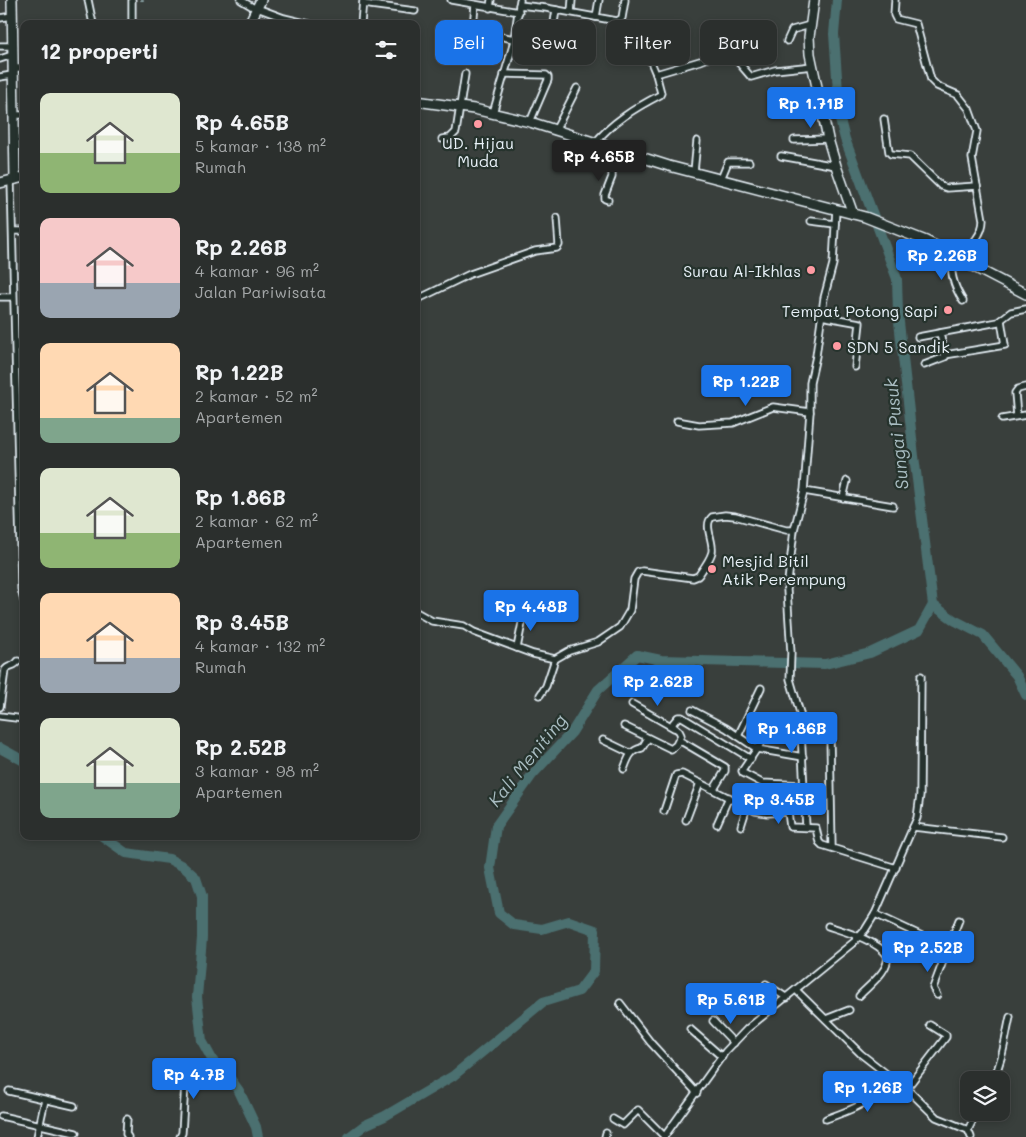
<!DOCTYPE html>
<html lang="id">
<meta charset="utf-8">
<style>
:root{--surface:#2b2f2d;--page:#333735;--text:#f1f3f6;--muted:#a6a9aa;--line:#474a49;--accent:#1a73e8}
body{margin:0;font-family:Mali,sans-serif;background:var(--page);color:var(--text);height:100vh;display:flex;flex-direction:column;font-size:19px;white-space:nowrap}
*{box-sizing:border-box;margin:0}
p{font-size:16px;color:var(--muted)}
.icon{flex:none;width:28px;height:28px;fill:none;stroke:currentColor;stroke-width:2;stroke-linecap:round;stroke-linejoin:round}
.map{position:relative;flex:1;overflow:hidden}
.sheet{position:absolute;left:20px;top:20px;width:400px;height:820px;display:flex;flex-direction:column;background:var(--surface);border-radius:10px;box-shadow:0 2px 8px #0003,0 0 0 1px var(--line)}
.sheet>*{flex:none}
.top-card{position:absolute;left:435px;top:20px;width:475px;height:45px;display:flex;gap:10px}
.controls{position:absolute;left:960px;top:1071px;display:grid;gap:10px}
.controls a{display:grid;place-items:center;width:50px;height:50px;border-radius:10px;background:var(--surface);box-shadow:0 2px 8px #0003,0 0 0 1px var(--line);font-size:25px}
.price{position:absolute;translate:-50% -42px;padding:0 11px;border-radius:5px;background:var(--accent);color:#fff;font-size:16px;line-height:32px;filter:drop-shadow(0 1px 2px #0008)}
.price::after{content:'';position:absolute;left:50%;top:30px;width:15px;height:11px;margin-left:-8px;background:inherit;clip-path:polygon(0 0,100% 0,50% 100%)}
.price.current{background:#222;color:#fff}
ul{padding:0;list-style:none}
li{display:flex;align-items:center;gap:15px;height:125px;padding:0 20px}
li span{display:grid;place-items:center;flex:none;width:140px;height:100px;border-radius:10px;color:#555}
li>.icon{margin-inline-start:auto}
span .icon{width:60px;height:60px;fill:#fffc;stroke-width:1}
li b{font-size:21px}
h2{display:flex;justify-content:space-between;align-items:center;height:60px;padding:0 20px;font-size:21px}
.tag{padding:0 18px;border-radius:10px;background:var(--surface);box-shadow:0 2px 8px #0003,0 0 0 1px var(--line);font-size:18px;line-height:45px}
.tag.current{background:var(--accent);color:#fff}
.map>svg:first-child{display:block}
.lines{fill:none;stroke-linecap:round;stroke-linejoin:round}
.stream{stroke:#8aa3a6;stroke-width:2}
.river{stroke:#4b6f70;stroke-width:10}
.street-casing{stroke:#e8f1f8;stroke-width:9}
.secondary-casing{stroke:#e8f1f8;stroke-width:12}
.street{stroke:#26332d;stroke-width:5.5}
.secondary{stroke:#26332d;stroke-width:9}
.poi-dot{fill:#ff9aa2;stroke:#26332d;stroke-width:2}
.labels{text-anchor:middle;dominant-baseline:central;stroke-width:4.5;stroke-linejoin:round;paint-order:stroke}
.poi-label{font-size:16px;fill:#e8f1f8;stroke:#26332d;text-anchor:end}
.water-label{font-size:18px;font-style:italic;fill:#a9bdc2;stroke:#26332d}
</style>
<div class="map">
<svg width="1026" height="1137" viewBox="0 0 1026 1137">
<rect width="100%" height="100%" fill="#393f3c"/>
<filter id="ink" filterUnits="userSpaceOnUse"><feTurbulence type="fractalNoise" baseFrequency=".02" numOctaves="2"/><feDisplacementMap in="SourceGraphic" scale="10" xChannelSelector="R" yChannelSelector="G"/><feConvolveMatrix kernelMatrix="1 2 1 2 8 2 1 2 1" color-interpolation-filters="sRGB"/></filter>
<g filter="url(#ink)">
<g class="lines">
<g class="stream">
<path d="M141,0H143"/>
<path d="M244,24L251,9"/>
</g>
<g class="river">
<path d="M837,0L834,34L840,120L845,139L897,279L898,313L914,456L933,605"/>
<path d="M0,748L24,761"/>
<path d="M102,836L126,853L169,859L184,867L196,878L202,896V938L197,997L202,1041L213,1061L229,1077L239,1091L256,1127L258,1137"/>
<path d="M349,1137L365,1125L385,1116L453,1076L543,1002L579,991L594,971L595,930L569,921L542,929L514,925L499,913L490,868L496,826L532,775L572,732L598,690L637,655L661,660L825,664L870,653L919,630L933,605L954,620L983,635L1017,676L1026,695"/>
</g>
<defs>
<g id="street">
<path d="M88,0L93,24"/>
<path d="M132,0V24"/>
<path d="M241,0L256,9"/>
<path d="M451,0L519,12"/>
<path d="M895,0L894,15L896,19L916,24L931,80L937,86L958,95L969,109L977,131L972,158L983,220C983,237 967,249 956,260"/>
<path d="M363,4L415,11"/>
<path d="M475,5L473,28L474,31L514,39"/>
<path d="M519,5L546,8L617,21L622,18L625,0"/>
<path d="M257,8L284,18L309,24"/>
<path d="M490,8L491,0"/>
<path d="M571,12L572,0"/>
<path d="M596,17L599,0"/>
<path d="M0,18L12,16"/>
<path d="M361,24L363,0"/>
<path d="M517,27L553,29"/>
<path d="M719,34L728,50"/>
<path d="M787,41L792,30L810,25"/>
<path d="M513,45L543,50L546,49L553,29L556,10"/>
<path d="M0,46H12"/>
<path d="M0,59L12,55"/>
<path d="M651,62L656,74"/>
<path d="M12,68H24"/>
<path d="M504,74L546,75L548,77V80L530,122"/>
<path d="M0,77L12,75"/>
<path d="M493,113L513,45L520,0"/>
<path d="M13,115H24"/>
<path d="M884,119L889,152L891,154L910,156L941,186L947,188L977,186"/>
<path d="M555,131L577,88"/>
<path d="M442,139L450,138L456,132L465,74"/>
<path d="M794,140L828,139"/>
<path d="M594,144C612,122 635,108 660,95L661,93L656,74L700,61L728,50L751,77L775,70L813,66"/>
<path d="M781,156L836,166"/>
<path d="M694,172L697,141"/>
<path d="M721,179L728,162H749"/>
<path d="M11,180L21,589L24,601"/>
<path d="M608,200L605,199V195L612,177V167L618,151"/>
<path d="M811,221L835,224"/>
<path d="M13,231H24"/>
<path d="M952,254C950,273 953,285 963,301"/>
<path d="M0,297H13"/>
<path d="M416,300L470,274L535,251L557,248L559,245L557,218"/>
<path d="M821,316L860,323L855,367"/>
<path d="M918,337L998,322L1011,312L1026,309"/>
<path d="M945,355L1005,345L1001,320"/>
<path d="M924,365L945,357L940,333"/>
<path d="M1017,416L1015,393L1018,389L1026,387"/>
<path d="M1002,419L1026,415"/>
<path d="M677,421L699,425L733,423L773,407L810,412"/>
<path d="M804,491L893,506"/>
<path d="M843,498L847,481"/>
<path d="M794,530L787,590L791,653L790,679L800,713L806,827"/>
<path d="M416,612L432,621L464,626L474,632L533,654L555,659L569,651L598,642L620,627L630,610L634,579L638,572L642,571L693,578L698,576C703,569 710,560 712,552C714,541 703,525 712,517L725,515L735,516L786,530H794L804,491L810,412V383L816,356L824,298L833,264L836,209"/>
<path d="M517,648L524,613"/>
<path d="M540,695L546,686L555,659"/>
<path d="M632,704L674,728"/>
<path d="M0,707L5,670C8,665 15,667 18,661"/>
<path d="M692,710L726,728L757,749L803,757"/>
<path d="M0,716L24,719"/>
<path d="M624,726L671,749L676,745L681,735L679,731L673,726V723L678,717H682L751,759"/>
<path d="M802,733L773,728L769,731L742,771L743,773L762,783L804,785"/>
<path d="M738,736L761,688"/>
<path d="M830,738L832,847"/>
<path d="M603,740L630,753"/>
<path d="M679,740L725,767V771L714,789"/>
<path d="M624,769C628,759 630,750 642,748L648,738"/>
<path d="M664,811L676,775L682,774L755,811L767,813L788,812L790,827L816,828L819,842L822,845L896,868"/>
<path d="M686,820L700,783"/>
<path d="M717,824L729,797"/>
<path d="M741,826L747,807"/>
<path d="M913,827L1002,837"/>
<path d="M875,914L948,948L959,920"/>
<path d="M828,926C846,932 876,940 887,955C891,970 868,986 859,996"/>
<path d="M766,984L787,998"/>
<path d="M796,990L861,1054L893,1079"/>
<path d="M937,995L933,988L948,948"/>
<path d="M620,1003L651,1043L697,1093"/>
<path d="M826,1019L849,1010"/>
<path d="M713,1021L734,1043"/>
<path d="M690,1029L722,1057"/>
<path d="M993,1080C1003,1059 1005,1039 1010,1017"/>
<path d="M907,1088L946,1037V1035L930,1025"/>
<path d="M9,1091L74,1106"/>
<path d="M1,1116L76,1133"/>
<path d="M127,1119L126,1134L128,1137"/>
<path d="M613,1119L623,1125L638,1110L664,1136"/>
<path d="M826,1119C845,1112 863,1106 879,1092C885,1087 888,1080 897,1079L936,1117L968,1130L971,1137"/>
<path d="M968,1130L977,1112"/>
<path d="M37,1137L45,1100"/>
<path d="M180,1137L182,1133L186,1067"/>
<path d="M605,1137L606,1133"/>
<path d="M664,1137L725,1052L747,1029L854,942L865,930L875,914L917,818L920,795L921,676"/>
</g>
<g id="secondary">
<path d="M12,0L15,179"/>
<path d="M814,0L809,37L810,54L828,139L836,166L853,214"/>
<path d="M249,24L261,0"/>
<path d="M416,101L474,109L530,122L669,166L865,217L926,241L952,254L956,260L974,267L1026,294"/>
<path d="M0,183L24,177"/>
</g>
</defs>
<use href="#street" class="street-casing"/>
<use href="#secondary" class="secondary-casing"/>
<use href="#street" class="street"/>
<use href="#secondary" class="secondary"/>
</g>
</g>
<g class="poi-dot">
<circle cx="478" cy="124" r="5"/>
<circle cx="811" cy="270" r="5"/>
<circle cx="948" cy="310" r="5"/>
<circle cx="837" cy="346" r="5"/>
<circle cx="712" cy="569" r="5"/>
</g>
<g class="labels">
<g class="poi-label">
<text x="478" y="142" text-anchor="middle">UD. Hijau<tspan x="478" dy="18">Muda</tspan></text>
<text x="801" y="270">Surau Al-Ikhlas</text>
<text x="938" y="310">Tempat Potong Sapi</text>
<text x="847" y="346" text-anchor="start">SDN 5 Sandik</text>
<text x="722" y="560" text-anchor="start">Mesjid Bitil<tspan x="722" dy="18">Atik Perempung</tspan></text>
</g>
<g class="water-label">
<text transform="translate(896 434) rotate(-96)">Sungai Pusuk</text>
<text transform="translate(527 760) rotate(-51)">Kali Meniting</text>
</g>
</g>
</svg>
<div class="controls">
<a><svg class="icon" aria-label="layers" viewBox="0 0 24 24"><path d="M12 4l9 5-9 5-9-5zM3 14l9 5 9-5"/></svg></a>
</div>
<b class="price" style="left:811px;top:129px">Rp 1.71B</b>
<b class="price current" style="left:599px;top:182px">Rp 4.65B</b>
<b class="price" style="left:942px;top:281px">Rp 2.26B</b>
<b class="price" style="left:746px;top:407px">Rp 1.22B</b>
<b class="price" style="left:531px;top:632px">Rp 4.48B</b>
<b class="price" style="left:658px;top:707px">Rp 2.62B</b>
<b class="price" style="left:792px;top:754px">Rp 1.86B</b>
<b class="price" style="left:779px;top:825px">Rp 3.45B</b>
<b class="price" style="left:928px;top:973px">Rp 2.52B</b>
<b class="price" style="left:731px;top:1025px">Rp 5.61B</b>
<b class="price" style="left:194px;top:1100px">Rp 4.7B</b>
<b class="price" style="left:868px;top:1113px">Rp 1.26B</b>
<div class="top-card">
<a class="tag current">Beli</a>
<a class="tag">Sewa</a>
<a class="tag">Filter</a>
<a class="tag">Baru</a>
</div>
<section class="sheet">
<h2>12 properti<svg class="icon" aria-label="filters" viewBox="0 0 24 24"><path d="M4 7h16M4 17h16"/><circle cx="9" cy="7" r="2"/><circle cx="15" cy="17" r="2"/></svg></h2>
<ul>
<li><span style="background:linear-gradient(#dfe7d0 60%,#8fb573 0)"><svg class="icon" aria-label="home" viewBox="0 0 24 24"><path d="M3 11l9-7 9 7M6 9v11h12V9"/></svg></span><div><b>Rp 4.65B</b><p>5 kamar · 138 m²</p><p>Rumah</p></div></li>
<li><span style="background:linear-gradient(#f6c9c9 65%,#9aa5b1 0)"><svg class="icon" aria-label="home" viewBox="0 0 24 24"><path d="M3 11l9-7 9 7M6 9v11h12V9"/></svg></span><div><b>Rp 2.26B</b><p>4 kamar · 96 m²</p><p>Jalan Pariwisata</p></div></li>
<li><span style="background:linear-gradient(#ffd9b3 75%,#7fa58c 0)"><svg class="icon" aria-label="home" viewBox="0 0 24 24"><path d="M3 11l9-7 9 7M6 9v11h12V9"/></svg></span><div><b>Rp 1.22B</b><p>2 kamar · 52 m²</p><p>Apartemen</p></div></li>
<li><span style="background:linear-gradient(#dfe7d0 65%,#8fb573 0)"><svg class="icon" aria-label="home" viewBox="0 0 24 24"><path d="M3 11l9-7 9 7M6 9v11h12V9"/></svg></span><div><b>Rp 1.86B</b><p>2 kamar · 62 m²</p><p>Apartemen</p></div></li>
<li><span style="background:linear-gradient(#ffd9b3 65%,#9aa5b1 0)"><svg class="icon" aria-label="home" viewBox="0 0 24 24"><path d="M3 11l9-7 9 7M6 9v11h12V9"/></svg></span><div><b>Rp 3.45B</b><p>4 kamar · 132 m²</p><p>Rumah</p></div></li>
<li><span style="background:linear-gradient(#dfe7d0 65%,#7fa58c 0)"><svg class="icon" aria-label="home" viewBox="0 0 24 24"><path d="M3 11l9-7 9 7M6 9v11h12V9"/></svg></span><div><b>Rp 2.52B</b><p>3 kamar · 98 m²</p><p>Apartemen</p></div></li>
</ul>
</section>
</div>
